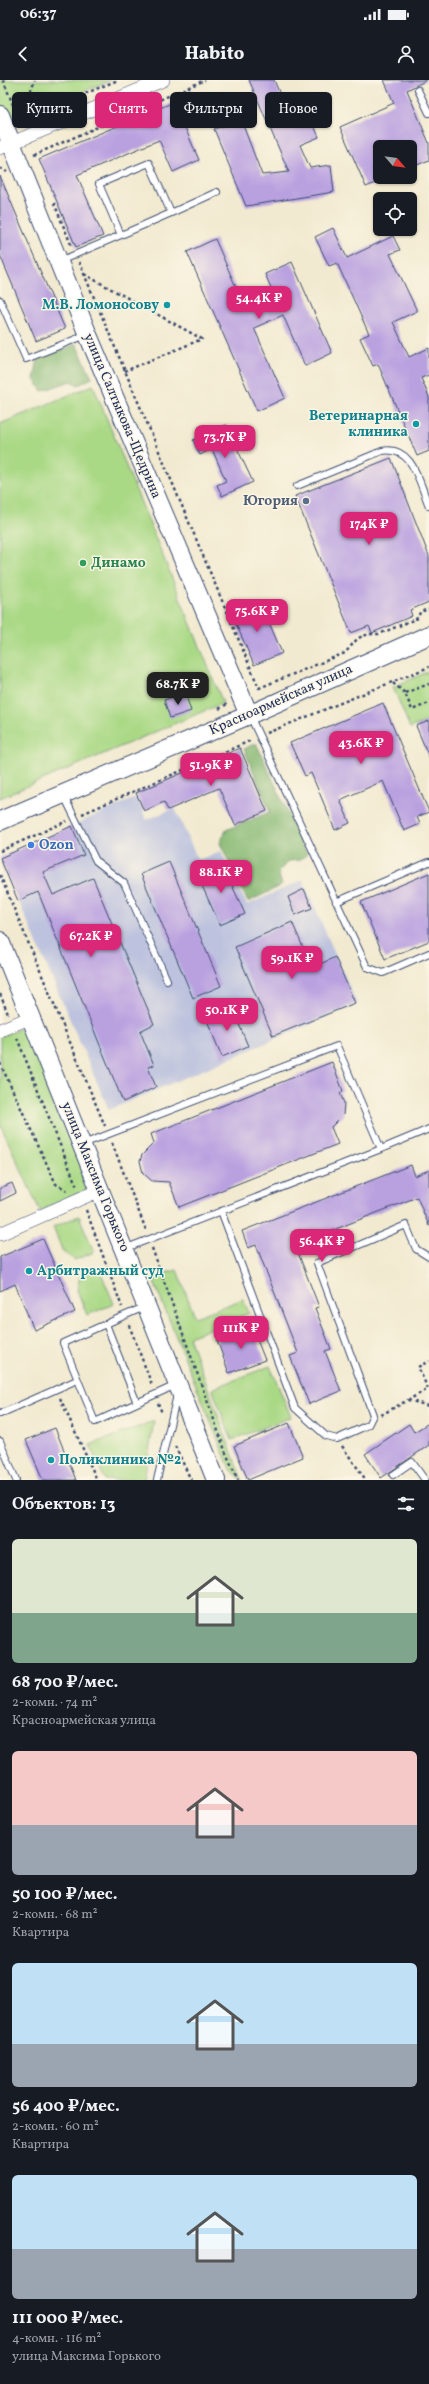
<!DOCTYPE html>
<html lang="ru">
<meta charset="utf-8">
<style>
:root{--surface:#171b24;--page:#20242c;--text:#f1f3f6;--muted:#9ea1a6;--accent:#db2777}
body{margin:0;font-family:Vollkorn,serif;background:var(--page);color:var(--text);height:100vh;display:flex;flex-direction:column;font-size:15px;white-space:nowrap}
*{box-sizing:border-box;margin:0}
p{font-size:13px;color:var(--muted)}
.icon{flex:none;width:22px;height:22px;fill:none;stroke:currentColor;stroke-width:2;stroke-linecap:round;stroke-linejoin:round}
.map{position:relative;height:1400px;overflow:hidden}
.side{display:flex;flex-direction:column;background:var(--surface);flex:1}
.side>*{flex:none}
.top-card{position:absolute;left:12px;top:12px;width:405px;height:36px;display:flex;gap:8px}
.needle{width:26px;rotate:118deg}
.buttons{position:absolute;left:373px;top:60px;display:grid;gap:8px}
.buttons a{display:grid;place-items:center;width:44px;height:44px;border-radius:6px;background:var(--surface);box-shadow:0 1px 3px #0004;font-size:20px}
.price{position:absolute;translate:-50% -34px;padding:0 9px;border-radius:8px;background:var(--accent);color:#fff;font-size:13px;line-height:26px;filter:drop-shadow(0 1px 2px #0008)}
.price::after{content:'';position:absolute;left:50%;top:24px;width:12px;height:9px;margin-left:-6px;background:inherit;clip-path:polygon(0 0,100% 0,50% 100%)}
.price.on{background:#222;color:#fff}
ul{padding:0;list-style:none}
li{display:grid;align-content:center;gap:8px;height:212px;padding:0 12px}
li span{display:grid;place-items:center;height:124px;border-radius:6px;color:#555}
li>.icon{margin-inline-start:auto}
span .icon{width:72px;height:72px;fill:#fffc;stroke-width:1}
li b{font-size:17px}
h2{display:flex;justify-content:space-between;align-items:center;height:48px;padding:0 12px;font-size:17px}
.tag{padding:0 14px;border-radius:6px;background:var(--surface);box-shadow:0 1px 3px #0004;font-size:14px;line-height:36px}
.tag.on{background:var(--accent);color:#fff}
.status{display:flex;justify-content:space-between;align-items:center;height:28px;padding:0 20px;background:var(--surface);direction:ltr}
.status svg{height:11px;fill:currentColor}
header{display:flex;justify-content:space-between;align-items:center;height:52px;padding:0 12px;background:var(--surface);font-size:18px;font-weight:800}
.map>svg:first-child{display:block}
.industrial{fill:#bdc3de}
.green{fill:#aad986;stroke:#628472}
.forest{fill:#87b973;stroke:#517468}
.building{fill:#b9a1e0}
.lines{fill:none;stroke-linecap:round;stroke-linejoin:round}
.lane-casing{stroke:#3b4b6f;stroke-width:8}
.street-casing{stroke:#3b4b6f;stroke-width:14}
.secondary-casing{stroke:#3b4b6f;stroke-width:20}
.path{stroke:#3b4b6f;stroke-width:2.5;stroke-dasharray:3 3;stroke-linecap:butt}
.lane{stroke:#fff;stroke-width:6}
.street{stroke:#fff;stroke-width:13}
.secondary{stroke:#fff;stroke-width:18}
.culture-dot{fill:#0f9aa8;stroke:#fcf5e5;stroke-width:1.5}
.service-dot{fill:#5c6f8a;stroke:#fcf5e5;stroke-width:1.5}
.leisure-dot{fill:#2e9e5b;stroke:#fcf5e5;stroke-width:1.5}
.shop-dot{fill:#3f7fe0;stroke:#fcf5e5;stroke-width:1.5}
.labels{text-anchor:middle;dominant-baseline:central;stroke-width:3;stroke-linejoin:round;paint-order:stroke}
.culture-label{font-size:14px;font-weight:bold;fill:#0d838f;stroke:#fcf5e5;text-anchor:end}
.street-label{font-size:14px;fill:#1b2f5e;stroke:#fcf5e5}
.service-label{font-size:14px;font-weight:bold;fill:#4e5e75;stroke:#fcf5e5;text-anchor:end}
.leisure-label{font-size:14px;font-weight:bold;fill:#27864d;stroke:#fcf5e5;text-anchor:start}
.shop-label{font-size:14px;font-weight:bold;fill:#366cbe;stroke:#fcf5e5;text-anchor:start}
</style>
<div class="status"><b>06:37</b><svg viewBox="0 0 49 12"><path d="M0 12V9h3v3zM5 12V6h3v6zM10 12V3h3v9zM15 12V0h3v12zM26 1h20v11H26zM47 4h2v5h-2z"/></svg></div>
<header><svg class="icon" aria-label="back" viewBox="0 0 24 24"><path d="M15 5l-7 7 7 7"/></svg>Habito<svg class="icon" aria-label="person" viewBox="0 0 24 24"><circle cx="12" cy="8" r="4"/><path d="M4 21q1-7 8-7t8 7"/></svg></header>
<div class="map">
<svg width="429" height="1400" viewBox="0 0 429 1400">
<rect width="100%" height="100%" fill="#fcf5e5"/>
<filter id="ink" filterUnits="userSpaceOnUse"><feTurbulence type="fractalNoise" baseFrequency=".025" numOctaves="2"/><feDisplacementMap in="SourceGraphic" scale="8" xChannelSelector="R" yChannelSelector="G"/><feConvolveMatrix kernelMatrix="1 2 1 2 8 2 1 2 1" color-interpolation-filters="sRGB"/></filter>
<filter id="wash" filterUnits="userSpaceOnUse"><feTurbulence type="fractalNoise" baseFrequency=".012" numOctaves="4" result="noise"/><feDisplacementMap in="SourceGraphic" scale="16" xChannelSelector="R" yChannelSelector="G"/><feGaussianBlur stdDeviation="0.9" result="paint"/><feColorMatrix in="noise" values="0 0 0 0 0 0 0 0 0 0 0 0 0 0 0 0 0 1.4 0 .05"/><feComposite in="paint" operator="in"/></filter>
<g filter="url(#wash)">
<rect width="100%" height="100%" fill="#f2ead0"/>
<path class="industrial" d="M 137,717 L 146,740 L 175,728 L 198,780 L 221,771 L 247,825 L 303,800 L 357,924 L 109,1030 L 0,778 Z"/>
<path class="green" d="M 0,0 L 111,0 L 0,47 Z
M 93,305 L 223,623 L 0,718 L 0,344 Z
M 429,591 L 429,640 L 410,648 L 393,607 Z
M 25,947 L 92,1107 L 40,1131 L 0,1044 L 0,957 Z
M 79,1136 L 94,1172 L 75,1180 L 63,1172 L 53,1147 Z
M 99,1188 L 114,1224 L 87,1235 L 77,1210 L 80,1196 Z
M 177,1190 L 195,1237 L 243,1219 L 249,1233 L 189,1257 L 242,1400 L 230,1389 L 153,1200 L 165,1193 Z
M 270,1286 L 291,1337 L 232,1360 L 212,1309 Z
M 154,1341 L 144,1400 L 105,1400 L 90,1365 Z"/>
<path class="forest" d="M 76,264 L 92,298 L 78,305 L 71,301 L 42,311 L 34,299 L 38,279 Z
M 256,663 L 307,774 L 300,780 L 289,781 L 278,792 L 282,805 L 248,822 L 220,763 L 226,750 L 270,732 L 244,669 Z"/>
<g id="blocks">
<path class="building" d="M 249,0 L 274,0 L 292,43 L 309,35 L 319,57 L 300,65 L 310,88 L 331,85 L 334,112 L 246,126 L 214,49 L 241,40 L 262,95 L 289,92 Z
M 384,0 L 427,0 L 407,10 L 429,63 L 429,80 L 410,88 L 410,67 L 380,67 L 380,101 L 366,107 L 340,47 L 394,23 Z
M 174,22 L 199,80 L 173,92 L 159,60 L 77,95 L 103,156 L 76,167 L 39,79 Z
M 0,96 L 65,249 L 36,261 L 0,175 Z
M 333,148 L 347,178 L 393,156 L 400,170 L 390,174 L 417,231 L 393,242 L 409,277 L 429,268 L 429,295 L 421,298 L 429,317 L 429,371 L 417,376 L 378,284 L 373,286 L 360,258 L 369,254 L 337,183 L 329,186 L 315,157 Z
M 215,159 L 246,230 L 275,217 L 265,194 L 292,182 L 332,273 L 305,286 L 283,235 L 254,248 L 285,318 L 257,331 L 187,172 Z
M 226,345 L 253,402 L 222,416 L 217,405 L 226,401 L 212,369 L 200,375 L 193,360 Z
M 391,378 L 429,476 L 429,522 L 410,530 L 412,536 L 372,553 L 369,546 L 351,553 L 295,416 Z
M 245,523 L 249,533 L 268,525 L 273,537 L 268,540 L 282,573 L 254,585 L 230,530 Z
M 185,613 L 191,631 L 170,638 L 164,620 Z
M 383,623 L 429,732 L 417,737 L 420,744 L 404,751 L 383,701 L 340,720 L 350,743 L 335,750 L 311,693 L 305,696 L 290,663 Z
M 429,641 L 429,677 L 416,646 Z
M 240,668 L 267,731 L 235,745 L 219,708 L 168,730 L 164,722 L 144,731 L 136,713 Z
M 72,746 L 84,775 L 43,792 L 53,815 L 93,798 L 154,944 L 140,951 L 154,985 L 148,987 L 156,1007 L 123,1022 L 38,812 L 18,821 L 0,778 Z
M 169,782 L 221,906 L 193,918 L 141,794 Z
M 222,783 L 245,834 L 220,845 L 197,795 Z
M 429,793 L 429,861 L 385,879 L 361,822 Z
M 304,809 L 312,828 L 295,835 L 288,817 Z
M 292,842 L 312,888 L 335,877 L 355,923 L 273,956 L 235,867 Z
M 232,927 L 248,966 L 222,977 L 206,938 Z
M 332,982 L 343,1011 L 340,1013 L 344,1023 L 343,1035 L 331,1047 L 338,1064 L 179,1127 L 169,1102 L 152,1101 L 143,1093 L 140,1081 L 142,1075 L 154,1063 L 151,1054 Z
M 411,1085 L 415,1096 L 429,1090 L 429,1146 L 417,1117 L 295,1165 L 319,1227 L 315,1228 L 331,1269 L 325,1271 L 341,1311 L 309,1324 L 290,1276 L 298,1273 L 256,1165 L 248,1168 L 242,1151 Z
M 12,1103 L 16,1113 L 0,1121 L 0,1108 Z
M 43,1159 L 75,1232 L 34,1250 L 15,1204 L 0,1211 L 0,1177 Z
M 252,1247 L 265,1280 L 229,1293 L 217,1260 Z
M 289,1343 L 303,1377 L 248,1400 L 234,1366 Z
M 429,1343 L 429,1365 L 381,1398 L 365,1374 L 409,1344 L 414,1352 Z
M 55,1348 L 76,1400 L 43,1400 L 26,1360 Z"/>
</g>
</g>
<g filter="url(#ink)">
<use href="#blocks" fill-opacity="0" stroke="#3b4b6f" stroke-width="1"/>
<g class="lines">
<g class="lane-casing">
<path id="lane" d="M 418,10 L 429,33
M 171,133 L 217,112
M 60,181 L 121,155 L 99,104 L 149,83 L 171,133 L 121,155
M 0,220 L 26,279 L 86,255
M 297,406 L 382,371 C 413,365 419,402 429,426
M 250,636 L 367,887 L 383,893 L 429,873
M 64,716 L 96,781 L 124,803 L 167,900
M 336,822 L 429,782
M 83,1064 L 337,966 L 381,1069 L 124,1169
M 381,1069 L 429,1049
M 221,1131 L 295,1328 L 326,1356 L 337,1359 L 368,1345 L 373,1335 L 317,1183 L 406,1145 L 416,1169 L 429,1177
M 144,1227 L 63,1263 L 95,1342 L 176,1305
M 106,1244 L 137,1323
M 0,1334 L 77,1300
M 0,1361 L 16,1400
M 393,1395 L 412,1382 L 425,1400
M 157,1400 L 177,1315"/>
</g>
<g class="street-casing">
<path id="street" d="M 0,68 L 163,0
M 0,950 L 32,937
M 0,1154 L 100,1110"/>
</g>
<g class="secondary-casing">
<path id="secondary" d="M 0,35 L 88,255 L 249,635
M 0,741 L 249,635 L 429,555
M 0,861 L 216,1400"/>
</g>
<path class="path" d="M 3,0 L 14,27
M 20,40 L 35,0
M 19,41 L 118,0
M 34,75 L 205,0
M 0,88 L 7,92
M 54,123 L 72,167
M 79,182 L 259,608 L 345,573 L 358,558 L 369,554 L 379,554 L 418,538 L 420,532 L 429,529
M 84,194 L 202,259 L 125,291
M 393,603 L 405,613 L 412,630 L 429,623
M 405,613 L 429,604
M 219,629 L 227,624
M 267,653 L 429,587
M 82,734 L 252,660
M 0,771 L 67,741
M 0,795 L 105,1046
M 0,914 L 8,934
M 17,958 L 77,1107
M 0,983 L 56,1104 L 67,1110
M 112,1063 L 146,1150
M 86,1130 L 122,1227
M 152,1168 L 226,1373 L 238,1400
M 129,1245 L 152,1305
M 60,1318 L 97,1400
M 408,1320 L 429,1326
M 158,1323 L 162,1333
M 381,1335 L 428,1309 L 418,1287 L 429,1281
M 175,1366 L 191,1400
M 342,1366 L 366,1400"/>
<use href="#lane" class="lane"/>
<use href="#street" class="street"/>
<use href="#secondary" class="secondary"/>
</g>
</g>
<g class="culture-dot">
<circle cx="167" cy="225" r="4"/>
<circle cx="416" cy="344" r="4"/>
<circle cx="29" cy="1191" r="4"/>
<circle cx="51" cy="1380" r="4"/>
</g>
<circle class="service-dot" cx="306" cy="421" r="4"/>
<circle class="leisure-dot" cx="83" cy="483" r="4"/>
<circle class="shop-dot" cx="31" cy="765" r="4"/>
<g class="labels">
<g class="culture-label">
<text x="159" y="225">М.В. Ломоносову</text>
<text x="408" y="336">Ветеринарная<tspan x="408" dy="16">клиника</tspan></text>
<text x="37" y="1191" text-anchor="start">Арбитражный суд</text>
<text x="59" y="1380" text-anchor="start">Поликлиника №2</text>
</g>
<g class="street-label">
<text transform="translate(122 336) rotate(67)">улица Салтыкова-Щедрина</text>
<text transform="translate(281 620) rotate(-24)">Красноармейская улица</text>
<text transform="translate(95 1097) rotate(68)">улица Максима Горького</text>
</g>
<g class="service-label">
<text x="298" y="421">Югория</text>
</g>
<g class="leisure-label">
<text x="91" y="483">Динамо</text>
</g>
<g class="shop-label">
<text x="39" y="765">Ozon</text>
</g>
</g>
</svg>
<div class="buttons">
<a><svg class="needle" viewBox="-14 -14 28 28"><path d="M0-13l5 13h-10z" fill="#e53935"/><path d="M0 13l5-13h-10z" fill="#9ea1a6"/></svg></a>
<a><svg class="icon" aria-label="locate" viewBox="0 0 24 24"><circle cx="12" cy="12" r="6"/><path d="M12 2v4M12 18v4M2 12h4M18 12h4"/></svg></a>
</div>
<b class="price" style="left:259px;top:240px">54.4K ₽</b>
<b class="price" style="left:225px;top:379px">73.7K ₽</b>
<b class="price" style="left:369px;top:466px">174K ₽</b>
<b class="price" style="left:257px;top:553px">75.6K ₽</b>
<b class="price on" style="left:178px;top:626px">68.7K ₽</b>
<b class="price" style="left:361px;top:685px">43.6K ₽</b>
<b class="price" style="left:211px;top:707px">51.9K ₽</b>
<b class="price" style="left:221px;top:814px">88.1K ₽</b>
<b class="price" style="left:91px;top:878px">67.2K ₽</b>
<b class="price" style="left:292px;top:900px">59.1K ₽</b>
<b class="price" style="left:227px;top:952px">50.1K ₽</b>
<b class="price" style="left:322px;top:1183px">56.4K ₽</b>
<b class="price" style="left:241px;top:1270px">111K ₽</b>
<div class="top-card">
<a class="tag">Купить</a>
<a class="tag on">Снять</a>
<a class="tag">Фильтры</a>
<a class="tag">Новое</a>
</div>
</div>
<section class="side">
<h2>Объектов: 13<svg class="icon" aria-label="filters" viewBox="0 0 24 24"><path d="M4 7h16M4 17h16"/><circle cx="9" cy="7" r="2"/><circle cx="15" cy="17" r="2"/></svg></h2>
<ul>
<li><span style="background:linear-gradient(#dfe7d0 60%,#7fa58c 0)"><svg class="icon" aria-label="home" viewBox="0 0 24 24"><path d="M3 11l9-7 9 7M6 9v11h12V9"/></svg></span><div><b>68 700 ₽/мес.</b><p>2-комн. · 74 m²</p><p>Красноармейская улица</p></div></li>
<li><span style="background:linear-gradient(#f6c9c9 60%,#9aa5b1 0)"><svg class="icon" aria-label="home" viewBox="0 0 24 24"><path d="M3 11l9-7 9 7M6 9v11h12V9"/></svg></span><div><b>50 100 ₽/мес.</b><p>2-комн. · 68 m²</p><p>Квартира</p></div></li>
<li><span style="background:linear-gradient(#bfe0f5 65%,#9aa5b1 0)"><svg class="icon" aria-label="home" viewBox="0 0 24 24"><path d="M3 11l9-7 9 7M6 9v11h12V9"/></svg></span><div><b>56 400 ₽/мес.</b><p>2-комн. · 60 m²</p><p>Квартира</p></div></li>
<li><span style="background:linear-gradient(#bfe0f5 60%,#9aa5b1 0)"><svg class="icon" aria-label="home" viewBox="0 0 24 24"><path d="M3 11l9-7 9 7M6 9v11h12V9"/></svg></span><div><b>111 000 ₽/мес.</b><p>4-комн. · 116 m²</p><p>улица Максима Горького</p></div></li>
</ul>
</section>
